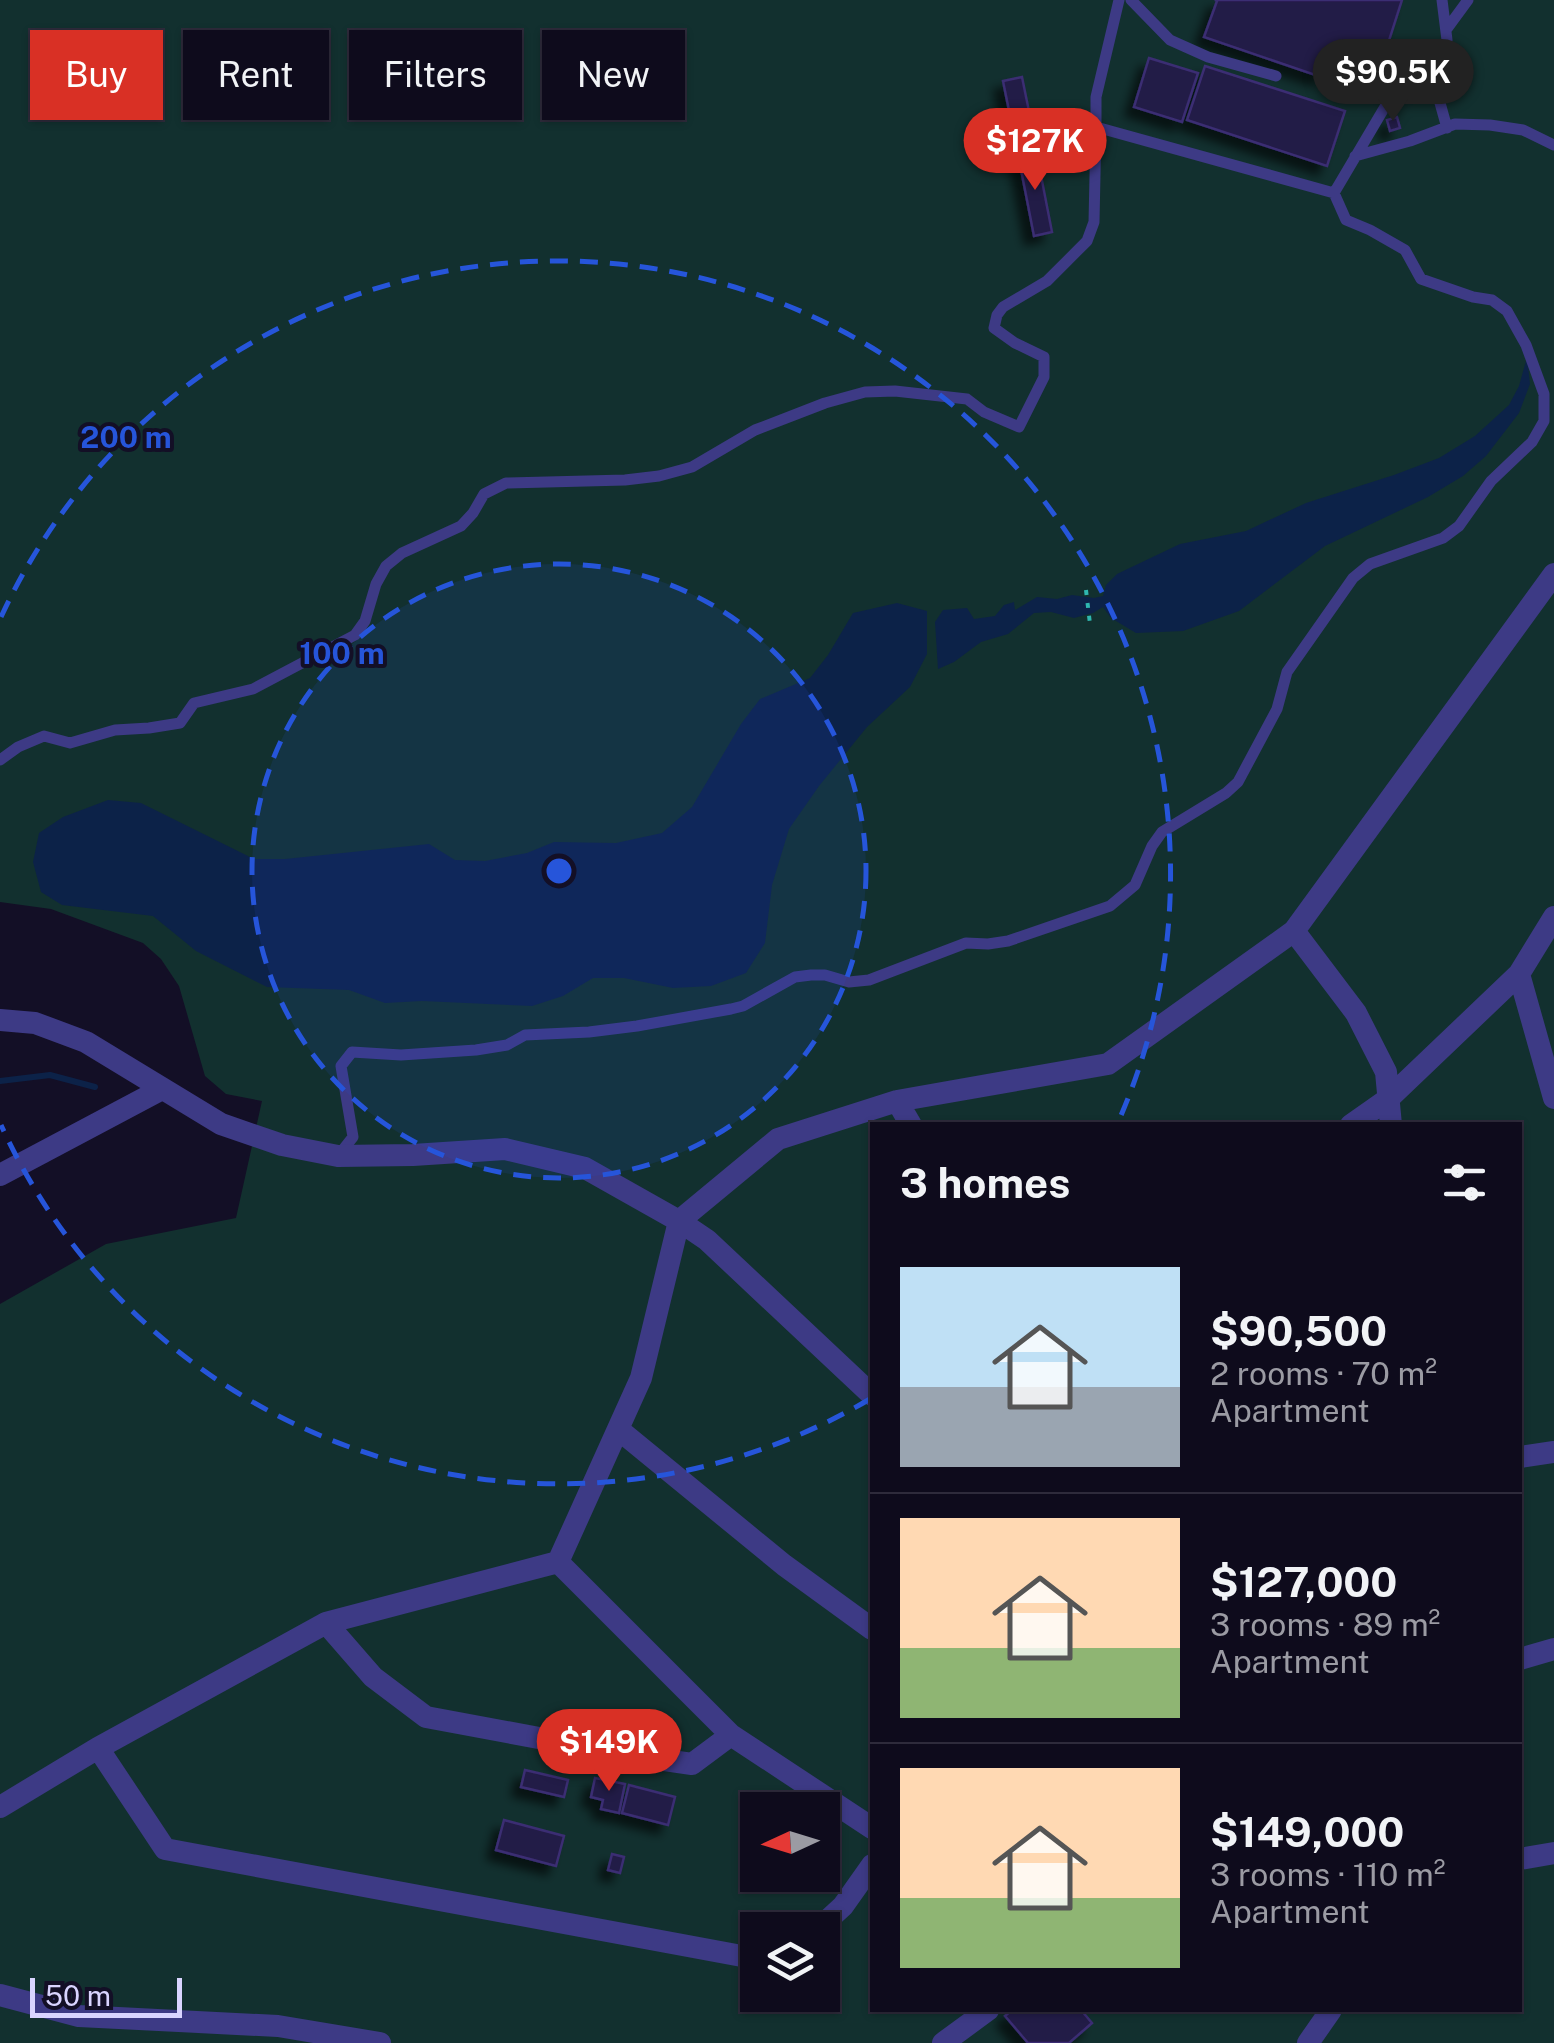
<!DOCTYPE html>
<meta charset="utf-8">
<style>
:root{--surface:#0e0b1c;--page:#171425;--text:#f1f3f6;--muted:#9b9ba3;--line:#2e2b3b;--accent:#d93025}
body{margin:0;font-family:"Public Sans",sans-serif;background:var(--page);color:var(--text);height:100vh;display:flex;flex-direction:column;font-size:38px;white-space:nowrap}
*{box-sizing:border-box;margin:0}
p{font-size:32px;color:var(--muted)}
.icon{flex:none;width:55px;height:55px;fill:none;stroke:currentColor;stroke-width:2;stroke-linecap:round;stroke-linejoin:round}
.map{position:relative;flex:1;overflow:hidden}
.sheet{position:absolute;left:870px;top:1122px;width:652px;height:890px;display:flex;flex-direction:column;background:var(--surface);border-radius:0px;box-shadow:0 2px 8px #0004,0 0 0 2px var(--line)}
.sheet>*{flex:none}
.top-card{position:absolute;left:30px;top:30px;width:690px;height:90px;display:flex;gap:20px}
.needle{width:65px;rotate:266deg}
.fabs{position:absolute;left:740px;top:1792px;display:grid;gap:20px}
.fabs a{display:grid;place-items:center;width:100px;height:100px;border-radius:0px;background:var(--surface);box-shadow:0 2px 8px #0004,0 0 0 2px var(--line);font-size:50px}
.scale{position:absolute;left:30px;bottom:25px;width:152px;box-sizing:border-box;padding-left:10px;border:5px solid #d9d4ff;border-top:0;font-size:28px;line-height:35px;white-space:nowrap;color:#d9d4ff;-webkit-text-stroke:8px #130f26;paint-order:stroke}
.price{position:absolute;translate:-50% -85px;padding:0 22px;border-radius:35px;background:var(--accent);color:#fff;font-size:32px;line-height:65px;filter:drop-shadow(0 2px 5px #0008)}
.price::after{content:'';position:absolute;left:50%;top:60px;width:30px;height:22px;margin-left:-15px;background:inherit;clip-path:polygon(0 0,100% 0,50% 100%)}
.price.selected{background:#222;color:#fff}
ul{padding:0;list-style:none}
li{display:flex;align-items:center;gap:30px;height:250px;padding:0 30px}
li+li{border-top:2px solid var(--line)}
li span{display:grid;place-items:center;flex:none;width:280px;height:200px;border-radius:0px;color:#555}
li>.icon{margin-inline-start:auto}
span .icon{width:120px;height:120px;fill:#fffc;stroke-width:1}
li b{font-size:42px}
h2{display:flex;justify-content:space-between;align-items:center;height:120px;padding:0 30px;font-size:42px}
.pill{padding:0 35px;border-radius:0px;background:var(--surface);box-shadow:0 2px 8px #0004,0 0 0 2px var(--line);font-size:35px;line-height:90px}
.pill.selected{background:var(--accent);color:#fff}
.map>svg:first-child{display:block}
.green{fill:#12302f;fill-rule:evenodd}
.water{fill:#0c2248}
.lines{fill:none;stroke-linecap:round;stroke-linejoin:round}
.stream{stroke:#0c2248;stroke-width:6}
.building{fill:#241b47;stroke:#3b2d73;stroke-width:2.5;filter:url(#shadow)}
.path{stroke:#2fb8b0;stroke-width:4;stroke-dasharray:5 8;stroke-linecap:butt}
.service{stroke:#3d3a85;stroke-width:11}
.minor{stroke:#3d3a85;stroke-width:22}
.ring{fill:none;stroke:#2655da;stroke-width:5;stroke-dasharray:18 12}
.centre{fill:#2655da;stroke:#130f26;stroke-width:5}
.ring-label{font-size:30px;text-anchor:middle;font-weight:bold;fill:#2655da;stroke:#130f26;stroke-width:8;stroke-linejoin:round;paint-order:stroke}
</style>
<div class="map">
<svg width="1554" height="2043" viewBox="0 0 1554 2043">
<defs>
<filter id="shadow"><feDropShadow dx="-9" dy="9" stdDeviation="5" flood-color="#0009"/></filter>
</defs>
<rect width="100%" height="100%" fill="#130f26"/>
<path class="green" d="M 0,0 L 1554,0 L 1554,2043 L 0,2043 L 0,1304 L 106,1244 L 236,1218 L 262,1101 L 226,1094 L 205,1076 L 179,986 L 161,959 L 143,943 L 51,909 L 0,902 ZM 872,1125 L 1520,1125 L 1520,2010 L 872,2010 ZM 758,1810 L 822,1810 L 822,1875 L 758,1875 ZM 758,1930 L 822,1930 L 822,1995 L 758,1995 Z"/>
<path class="water" d="M 1527,357 L 1530,384 L 1519,413 L 1486,456 L 1463,476 L 1428,497 L 1325,546 L 1239,611 L 1183,631 L 1136,633 L 1111,618 L 1103,607 L 1093,613 L 1074,618 L 1051,612 L 1034,613 L 1008,634 L 981,642 L 954,662 L 938,669 L 935,622 L 943,610 L 967,608 L 974,619 L 995,616 L 1004,605 L 1014,602 L 1015,610 L 1037,597 L 1057,599 L 1072,595 L 1094,598 L 1103,596 L 1106,585 L 1117,574 L 1180,544 L 1246,531 L 1306,503 L 1394,475 L 1439,458 L 1475,436 L 1509,405 L 1519,386 Z
M 897,603 L 927,611 L 927,654 L 910,687 L 867,727 L 819,786 L 789,829 L 772,885 L 765,943 L 746,973 L 711,986 L 673,988 L 624,978 L 593,978 L 563,996 L 532,1006 L 422,1001 L 385,1003 L 349,990 L 267,987 L 196,951 L 153,916 L 62,905 L 41,892 L 33,862 L 39,833 L 63,817 L 108,800 L 141,803 L 254,859 L 285,859 L 429,844 L 455,860 L 485,861 L 527,853 L 554,842 L 616,843 L 662,833 L 692,807 L 741,724 L 760,699 L 810,678 L 828,655 L 853,613 Z"/>
<g class="lines">
<path class="stream" d="M 0,1081 L 50,1075 L 95,1087"/>
</g>
<path class="building" d="M 1215,0 L 1402,0 L 1386,50 L 1364,42 L 1359,59 L 1330,49 L 1321,77 L 1204,37 L 1217,1 Z
M 1149,58 L 1198,73 L 1182,122 L 1134,107 Z
M 1205,66 L 1345,111 L 1327,166 L 1187,120 Z
M 1022,77 L 1035,141 L 1016,145 L 1003,81 Z
M 1397,117 L 1400,128 L 1390,131 L 1387,120 Z
M 1036,150 L 1052,232 L 1034,236 L 1018,154 Z
M 525,1770 L 568,1780 L 564,1797 L 521,1787 Z
M 595,1778 L 625,1784 L 619,1813 L 601,1809 L 603,1800 L 591,1797 Z
M 629,1785 L 675,1797 L 668,1825 L 622,1813 Z
M 504,1820 L 564,1836 L 556,1866 L 496,1850 Z
M 612,1854 L 624,1857 L 620,1873 L 608,1870 Z
M 1012,2010 L 1081,2010 L 1092,2023 L 1069,2043 L 1028,2043 L 1005,2016 Z"/>
<g class="lines">
<path class="path" d="M 1086,590 L 1090,624"/>
<path class="service" d="M 1119,0 L 1096,97 L 1096,127 L 1334,193 L 1386,105 L 1435,85 L 1447,40 L 1442,0
M 1131,0 L 1170,40 L 1208,57 L 1276,76
M 1446,30 L 1468,0
M 1435,85 L 1447,128
M 1355,156 L 1410,141 L 1455,124 L 1490,125 L 1523,130 L 1554,145
M 0,760 L 18,747 L 44,736 L 70,743 L 115,730 L 149,728 L 180,723 L 194,703 L 253,689 L 355,635 L 365,621 L 376,584 L 386,566 L 402,553 L 461,526 L 473,513 L 484,494 L 506,483 L 625,480 L 659,476 L 692,467 L 755,430 L 825,403 L 865,392 L 895,391 L 967,399 L 984,412 L 1019,427 L 1044,377 L 1044,357 L 1015,343 L 994,328 L 997,315 L 1003,307 L 1047,281 L 1087,241 L 1094,222 L 1096,127
M 338,1156 L 353,1137 L 341,1066 L 352,1052 L 401,1055 L 476,1050 L 507,1045 L 525,1035 L 589,1032 L 637,1026 L 731,1009 L 743,1006 L 795,977 L 811,975 L 825,975 L 849,982 L 869,980 L 966,943 L 988,944 L 1008,941 L 1110,906 L 1135,885 L 1152,846 L 1162,832 L 1226,793 L 1238,782 L 1277,709 L 1287,672 L 1353,578 L 1370,564 L 1443,538 L 1459,526 L 1491,481 L 1532,442 L 1544,421 L 1544,394 L 1526,345 L 1507,311 L 1492,300 L 1473,297 L 1421,279 L 1405,250 L 1370,230 L 1346,220 L 1334,193"/>
<path class="minor" d="M 1294,931 L 1356,1013 L 1386,1072 L 1391,1125
M 1519,974 L 1554,1098
M 0,1020 L 35,1023 L 86,1042 L 221,1124 L 282,1145 L 338,1156 L 413,1155 L 505,1149 L 585,1168 L 679,1221 L 707,1240 L 872,1395
M 897,1101 L 911,1125
M 1351,1125 L 1388,1099 L 1519,974 L 1554,917
M 0,1175 L 162,1089
M 618,1429 L 784,1565 L 872,1629
M 1520,1457 L 1554,1452
M 558,1562 L 731,1735 L 872,1828
M 326,1623 L 373,1677 L 426,1717 L 630,1755 L 692,1764 L 731,1735
M 1520,1659 L 1554,1649
M 98,1748 L 165,1849 L 758,1959
M 0,1807 L 98,1748 L 326,1623 L 558,1562 L 641,1378 L 679,1221 L 778,1139 L 897,1101 L 1108,1064 L 1294,931 L 1554,574
M 1520,1859 L 1554,1853
M 817,1930 L 843,1906 L 872,1865
M 0,1995 L 79,2016 L 278,2026 L 380,2043
M 943,2043 L 988,2010
M 1308,2043 L 1331,2010"/>
</g>
<circle cx="559" cy="871" r="307" fill="#2655da" fill-opacity=".12"/>
<g class="ring">
<circle cx="559" cy="871" r="307"/>
<path d="M870 1399A613 613 0 0 1 1 1125M1 617A613 613 0 0 1 1119 1120"/>
</g>
<circle cx="559" cy="871" r="15" class="centre"/>
<g class="ring-label">
<text x="126" y="448">200 m</text>
<text x="342" y="664">100 m</text>
</g>
</svg>
<div class="fabs">
<a><svg class="needle" viewBox="-14 -14 28 28"><path d="M0-13l5 13h-10z" fill="#e53935"/><path d="M0 13l5-13h-10z" fill="#9b9ba3"/></svg></a>
<a><svg class="icon" aria-label="layers" viewBox="0 0 24 24"><path d="M12 4l9 5-9 5-9-5zM3 14l9 5 9-5"/></svg></a>
</div>
<div class="scale">50 m</div>
<b class="price selected" style="left:1393px;top:124px">$90.5K</b>
<b class="price" style="left:1035px;top:193px">$127K</b>
<b class="price" style="left:609px;top:1794px">$149K</b>
<div class="top-card">
<a class="pill selected">Buy</a>
<a class="pill">Rent</a>
<a class="pill">Filters</a>
<a class="pill">New</a>
</div>
<section class="sheet">
<h2>3 homes<svg class="icon" aria-label="filters" viewBox="0 0 24 24"><path d="M4 7h16M4 17h16"/><circle cx="9" cy="7" r="2"/><circle cx="15" cy="17" r="2"/></svg></h2>
<ul>
<li><span style="background:linear-gradient(#bfe0f5 60%,#9aa5b1 0)"><svg class="icon" aria-label="home" viewBox="0 0 24 24"><path d="M3 11l9-7 9 7M6 9v11h12V9"/></svg></span><div><b>$90,500</b><p>2 rooms · 70 m²</p><p>Apartment</p></div></li>
<li><span style="background:linear-gradient(#ffd9b3 65%,#8fb573 0)"><svg class="icon" aria-label="home" viewBox="0 0 24 24"><path d="M3 11l9-7 9 7M6 9v11h12V9"/></svg></span><div><b>$127,000</b><p>3 rooms · 89 m²</p><p>Apartment</p></div></li>
<li><span style="background:linear-gradient(#ffd9b3 65%,#8fb573 0)"><svg class="icon" aria-label="home" viewBox="0 0 24 24"><path d="M3 11l9-7 9 7M6 9v11h12V9"/></svg></span><div><b>$149,000</b><p>3 rooms · 110 m²</p><p>Apartment</p></div></li>
</ul>
</section>
</div>
